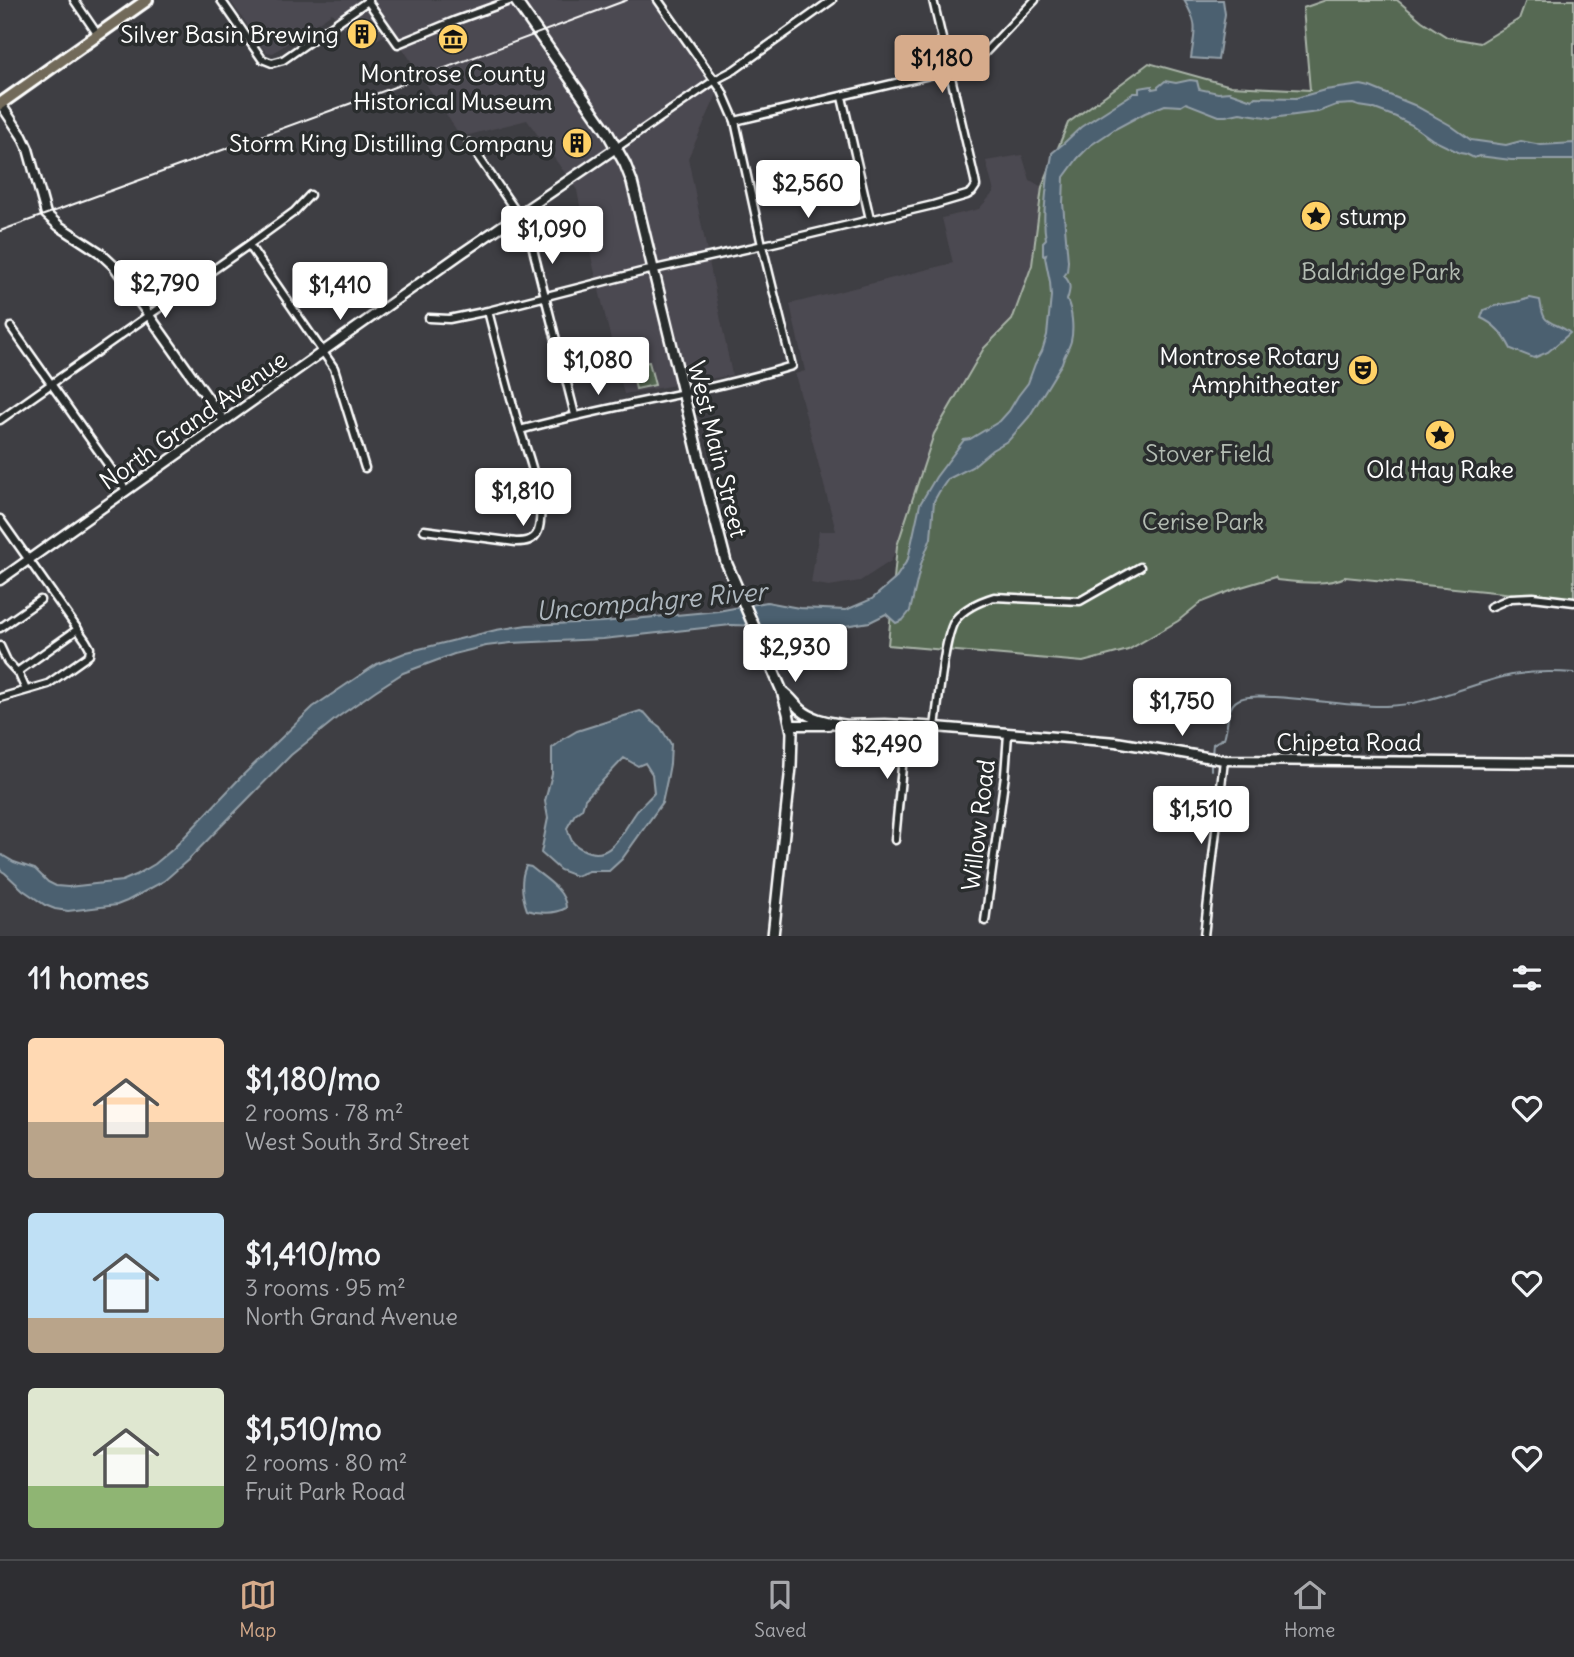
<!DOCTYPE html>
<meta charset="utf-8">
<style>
:root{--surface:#2e2e32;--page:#3a3a3e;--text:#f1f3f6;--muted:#a7a8ac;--line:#494a4d;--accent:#d6ab8b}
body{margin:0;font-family:Delius,sans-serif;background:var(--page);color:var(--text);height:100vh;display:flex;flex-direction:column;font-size:26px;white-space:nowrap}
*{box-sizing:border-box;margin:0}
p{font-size:23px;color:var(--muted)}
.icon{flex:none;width:38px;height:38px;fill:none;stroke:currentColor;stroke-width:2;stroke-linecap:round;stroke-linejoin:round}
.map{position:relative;height:936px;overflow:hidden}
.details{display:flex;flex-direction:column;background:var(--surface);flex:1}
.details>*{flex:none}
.price{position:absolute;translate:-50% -60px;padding:0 16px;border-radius:7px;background:#fff;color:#222;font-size:23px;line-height:46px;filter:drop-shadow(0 2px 4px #0008)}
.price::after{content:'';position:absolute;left:50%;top:42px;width:21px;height:16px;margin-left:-10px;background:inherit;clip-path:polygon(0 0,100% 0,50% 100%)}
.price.on{background:var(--accent);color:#111}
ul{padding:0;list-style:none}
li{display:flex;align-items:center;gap:21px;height:175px;padding:0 28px}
li span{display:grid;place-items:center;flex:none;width:196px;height:140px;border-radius:7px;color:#555}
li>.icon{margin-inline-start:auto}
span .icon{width:84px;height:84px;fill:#fffc;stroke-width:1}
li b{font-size:30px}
h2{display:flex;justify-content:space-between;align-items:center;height:84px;padding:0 28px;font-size:30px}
.dock{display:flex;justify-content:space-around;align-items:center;height:98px;border-top:2px solid var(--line);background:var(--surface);font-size:19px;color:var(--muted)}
.dock a{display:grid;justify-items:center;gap:4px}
.dock .on{color:var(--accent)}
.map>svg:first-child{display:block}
.built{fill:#4c4951}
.green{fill:#566953;stroke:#aab4a9;stroke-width:2}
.water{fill:#4c606f;stroke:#94a0a9;stroke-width:2;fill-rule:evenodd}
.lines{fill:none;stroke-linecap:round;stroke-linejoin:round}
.stream{stroke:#94a0a9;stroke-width:2}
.minor-casing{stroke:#fff;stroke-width:11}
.tertiary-casing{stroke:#fff;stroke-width:13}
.secondary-casing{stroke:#fff;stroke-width:14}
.trunk-casing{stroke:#fff;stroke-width:16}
.minor{stroke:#2a2d2e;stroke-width:6}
.tertiary{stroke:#2a2d2e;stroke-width:8}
.secondary{stroke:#2a2d2e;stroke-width:9}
.trunk{stroke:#726b5a;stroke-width:10}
.rail{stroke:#fff;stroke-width:2}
.labels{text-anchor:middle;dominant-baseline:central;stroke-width:7;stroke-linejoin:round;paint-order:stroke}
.poi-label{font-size:24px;fill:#fff;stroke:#2a2d2e;text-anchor:end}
.park-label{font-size:24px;fill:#b3bcb2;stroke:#2a2d2e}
.street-label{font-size:24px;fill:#fff;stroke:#2a2d2e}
.water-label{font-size:26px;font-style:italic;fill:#aeb7be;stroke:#2a2d2e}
</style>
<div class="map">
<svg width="1574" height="936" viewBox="0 0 1574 936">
<rect width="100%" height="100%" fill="#3e3e43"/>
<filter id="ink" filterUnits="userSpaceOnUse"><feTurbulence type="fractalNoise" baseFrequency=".0143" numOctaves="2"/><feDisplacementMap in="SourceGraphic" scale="14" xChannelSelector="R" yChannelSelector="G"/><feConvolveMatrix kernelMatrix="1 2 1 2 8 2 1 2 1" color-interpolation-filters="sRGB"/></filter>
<g filter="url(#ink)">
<path class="built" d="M 230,0 L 659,0 L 718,92 L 688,158 L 732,375 L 624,394 L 584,227 L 577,190 L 527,120 L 461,137 L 392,32 L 359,48 L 332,13 L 273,53 L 266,52 Z
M 1022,155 L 1030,180 L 1042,187 L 1032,265 L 1012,320 L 984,348 L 891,561 L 860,581 L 829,586 L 811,583 L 819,531 L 836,531 L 795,374 L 805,371 L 790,304 L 953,263 L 942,218 L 979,209 L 994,192 L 986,161 Z"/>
<path class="green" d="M 1326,0 L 1397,0 L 1422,21 L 1447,37 L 1480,43 L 1519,19 L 1526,0 L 1574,0 L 1574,600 L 1345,577 C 1328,586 1297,582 1277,580 L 1275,577 L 1238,588 L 1200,603 L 1178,621 L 1128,650 L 1083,662 L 888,645 L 897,546 L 934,434 L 984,348 L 1012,320 L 1032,265 L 1042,187 L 1068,123 L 1149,63 L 1231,86 L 1310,90 L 1303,8 Z
M 649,362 L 655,385 L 636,389 L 633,377 L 626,378 L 624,367 Z"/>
<path class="water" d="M 1184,0 L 1223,0 L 1225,14 L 1218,60 L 1191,58 C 1195,29 1199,26 1184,0 Z
M 1190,80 L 1197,81 L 1199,89 L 1218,93 L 1229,92 L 1252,100 L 1255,97 L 1296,98 L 1325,90 L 1361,85 L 1370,87 L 1414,105 L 1450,125 L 1471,140 L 1506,145 L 1521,141 L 1541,145 L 1574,143 L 1574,160 L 1511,160 L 1479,156 L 1474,158 L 1466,154 L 1460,153 L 1433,140 L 1412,125 L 1396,117 L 1372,108 L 1359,106 L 1353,104 L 1336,105 L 1318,112 L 1272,118 L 1240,113 L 1226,116 L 1219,116 L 1186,103 L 1181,106 L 1165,105 L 1145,113 L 1115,129 L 1091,145 L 1078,158 L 1064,177 L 1063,203 L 1068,261 L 1067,272 L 1064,276 C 1072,283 1070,291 1067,300 C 1072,310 1074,329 1071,341 C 1069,349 1064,355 1062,363 L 1029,417 L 1009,440 L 992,450 L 972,467 L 948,479 L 939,492 L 934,501 L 931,538 L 921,564 L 910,611 L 903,620 L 896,623 L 886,614 L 870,622 L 832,628 L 731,625 L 603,639 L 511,643 L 486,646 L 454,654 L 403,673 L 375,691 L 338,717 L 291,755 L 188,860 L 164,881 L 127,901 L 117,905 L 68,911 L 55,909 L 45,905 L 23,890 L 5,873 L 0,870 L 0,854 L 14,862 L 35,869 L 48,882 L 56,886 L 68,887 L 122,881 L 136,875 L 155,864 L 173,849 L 240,778 L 313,707 L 377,664 L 407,652 L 496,630 L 527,625 L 602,622 L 718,611 L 767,602 L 799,608 L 846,610 L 872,599 L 895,579 L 908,559 L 920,504 L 936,477 L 964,440 L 970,439 L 1000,421 L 1009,411 L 1018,396 L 1028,383 L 1035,364 L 1042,351 L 1047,335 L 1051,296 L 1050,282 L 1045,257 L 1046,254 L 1043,255 L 1043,242 L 1046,239 C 1042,219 1046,195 1048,175 C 1049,167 1052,160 1052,153 L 1064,143 L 1081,127 L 1134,93 L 1139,93 L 1139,88 L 1152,86 L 1152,89 L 1158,88 L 1158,87 L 1165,81 L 1176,83 Z
M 1530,298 L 1540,300 C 1541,305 1542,314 1545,318 C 1549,324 1563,326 1570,333 L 1548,352 L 1534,358 L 1511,349 C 1504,335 1495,324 1481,318 L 1484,310 C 1499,303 1515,304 1530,298 Z
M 640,711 L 645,713 L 652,721 L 660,727 L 671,744 L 670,764 L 667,780 L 662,803 L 622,859 L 609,871 L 589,871 L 576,876 L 560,870 L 541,853 L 548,818 L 545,801 L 552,774 L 552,748 L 565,738 L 577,731 ZM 624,758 L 638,766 L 645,763 L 652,774 L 654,793 C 648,800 640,806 635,814 C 621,834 610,864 582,849 C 571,843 571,840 567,828 L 575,814 L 582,809 L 585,799 Z
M 526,866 L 531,867 C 544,878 566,890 566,908 C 555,914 539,914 527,910 C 522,896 520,879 526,866 Z"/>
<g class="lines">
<path class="stream" d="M 1212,755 L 1213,744 L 1224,738 C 1229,725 1225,702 1243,698 C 1253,695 1265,697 1275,697 C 1312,699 1349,707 1386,706 C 1424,705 1459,689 1495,679 C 1521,671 1547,671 1574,673
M 1211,770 L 1211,760"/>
<g class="minor-casing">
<path id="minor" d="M 74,0 L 98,35
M 221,0 L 262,59 L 272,63 L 283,60 L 369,0
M 367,0 L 398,44 L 454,21 L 512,0
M 842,97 L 870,219
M 735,121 L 968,66 L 976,62 L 1035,0
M 469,143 L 528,229 L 575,415
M 616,148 L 715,80 L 734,70 L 832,0
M 249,245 L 334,368 L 365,468
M 429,318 L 449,319 L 488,311 L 641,272 L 777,242 L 933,205 L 967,195 L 972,192 L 976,186 L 975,180 L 933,0
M 11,327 L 126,490
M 0,420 L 257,239 L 294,212 L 310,195
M 520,430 C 610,405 703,393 792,366 L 762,245 L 735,121 L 722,91 L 658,0
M 0,519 L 86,641 L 90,648 L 89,655 L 48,684 L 0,698
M 424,530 L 516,542 C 525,542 534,541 538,531 C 548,502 524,445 516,416 C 506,381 497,346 488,311
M 1490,607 L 1511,598 L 1533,597 L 1574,602
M 0,628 L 40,600
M 0,646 L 7,661 L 19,674 L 26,690
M 17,672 L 78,629
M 935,727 C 938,706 944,633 956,619 C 965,608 981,601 994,597 L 1080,601 L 1140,567
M 895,840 L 906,725
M 985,921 L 1005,775 L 1008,734
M 1204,936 L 1224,760"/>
</g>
<g class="tertiary-casing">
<path id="tertiary" d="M 0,103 L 22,136 L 28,149 L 46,214 L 59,226 L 99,252 L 114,266 L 224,421
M 0,580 L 462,253 L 616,148
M 791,725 L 828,725
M 841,725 L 885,724 L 924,726 L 1116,742 L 1224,760 L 1574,763"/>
</g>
<g class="secondary-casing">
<path id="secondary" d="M 515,0 L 606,130 L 625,164 L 632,182 L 701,466 L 726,562 L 782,691 L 788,713 L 792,732 L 791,767 L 773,936
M 783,692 C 790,697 794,703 800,709 C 812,720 828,722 844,725"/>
</g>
<g class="trunk-casing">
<path id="trunk" d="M 0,104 L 147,0"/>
</g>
<use href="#minor" class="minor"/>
<use href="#tertiary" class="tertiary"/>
<use href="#secondary" class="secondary"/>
<use href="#trunk" class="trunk"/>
<path class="rail" d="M 0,231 L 349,104 L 627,0"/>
</g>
</g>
<defs>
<g id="building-disc" transform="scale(1.575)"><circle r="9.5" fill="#ffd166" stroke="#2a2d2e"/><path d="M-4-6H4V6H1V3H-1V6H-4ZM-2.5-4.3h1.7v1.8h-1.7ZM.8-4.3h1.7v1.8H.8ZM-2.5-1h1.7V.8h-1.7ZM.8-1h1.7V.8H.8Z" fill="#111"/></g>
<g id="museum-disc" transform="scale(1.575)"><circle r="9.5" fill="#ffd166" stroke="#2a2d2e"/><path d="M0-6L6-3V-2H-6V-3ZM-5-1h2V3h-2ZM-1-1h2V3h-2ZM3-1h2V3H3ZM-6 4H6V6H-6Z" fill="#111"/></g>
<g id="sight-disc" transform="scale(1.575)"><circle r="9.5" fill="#ffd166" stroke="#2a2d2e"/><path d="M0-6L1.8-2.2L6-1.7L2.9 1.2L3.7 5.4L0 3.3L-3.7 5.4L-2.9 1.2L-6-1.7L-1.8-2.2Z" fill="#111"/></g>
<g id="theatre-disc" transform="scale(1.575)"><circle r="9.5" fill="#ffd166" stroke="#2a2d2e"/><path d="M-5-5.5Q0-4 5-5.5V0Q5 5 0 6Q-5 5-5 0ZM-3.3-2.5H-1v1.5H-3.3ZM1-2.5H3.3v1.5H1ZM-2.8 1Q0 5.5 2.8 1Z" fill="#111"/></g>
</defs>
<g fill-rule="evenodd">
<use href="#building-disc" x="362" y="34"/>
<use href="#museum-disc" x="453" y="39"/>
<use href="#building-disc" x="577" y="143"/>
<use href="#sight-disc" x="1316" y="216"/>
<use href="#theatre-disc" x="1363" y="370"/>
<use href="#sight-disc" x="1440" y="435"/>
</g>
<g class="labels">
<g class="poi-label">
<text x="339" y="34">Silver Basin Brewing</text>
<text x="453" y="73" text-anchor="middle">Montrose County<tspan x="453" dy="28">Historical Museum</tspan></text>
<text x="554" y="143">Storm King Distilling Company</text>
<text x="1339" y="216" text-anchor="start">stump</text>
<text x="1340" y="356">Montrose Rotary<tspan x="1340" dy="28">Amphitheater</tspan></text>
<text x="1440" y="469" text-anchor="middle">Old Hay Rake</text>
</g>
<g class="park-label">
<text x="1381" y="271">Baldridge Park</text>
<text x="1208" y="453">Stover Field</text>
<text x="1203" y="521">Cerise Park</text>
</g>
<g class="street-label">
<text transform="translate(193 420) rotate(-35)">North Grand Avenue</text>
<text transform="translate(718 449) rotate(76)">West Main Street</text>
<text x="1349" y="742">Chipeta Road</text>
<text transform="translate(978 825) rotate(-83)">Willow Road</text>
</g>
<g class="water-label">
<text transform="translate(651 601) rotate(-5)">Uncompahgre River</text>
</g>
</g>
</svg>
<b class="price on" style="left:942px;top:95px">$1,180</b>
<b class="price" style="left:808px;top:220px">$2,560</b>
<b class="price" style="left:552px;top:266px">$1,090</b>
<b class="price" style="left:165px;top:320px">$2,790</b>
<b class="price" style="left:340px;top:322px">$1,410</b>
<b class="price" style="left:598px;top:397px">$1,080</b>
<b class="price" style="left:523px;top:528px">$1,810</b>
<b class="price" style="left:795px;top:684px">$2,930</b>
<b class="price" style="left:1182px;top:738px">$1,750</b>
<b class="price" style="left:887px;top:781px">$2,490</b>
<b class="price" style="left:1201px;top:846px">$1,510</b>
</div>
<section class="details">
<h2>11 homes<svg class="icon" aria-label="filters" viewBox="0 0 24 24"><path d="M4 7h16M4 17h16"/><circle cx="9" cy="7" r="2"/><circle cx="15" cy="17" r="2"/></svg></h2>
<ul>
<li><span style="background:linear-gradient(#ffd9b3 60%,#b9a48a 0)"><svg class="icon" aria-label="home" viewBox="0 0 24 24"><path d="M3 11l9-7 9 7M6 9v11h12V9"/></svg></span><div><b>$1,180/mo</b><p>2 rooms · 78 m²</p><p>West South 3rd Street</p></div><svg class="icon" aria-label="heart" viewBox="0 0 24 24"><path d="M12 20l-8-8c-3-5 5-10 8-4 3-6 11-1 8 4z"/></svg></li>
<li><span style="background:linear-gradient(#bfe0f5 75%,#b9a48a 0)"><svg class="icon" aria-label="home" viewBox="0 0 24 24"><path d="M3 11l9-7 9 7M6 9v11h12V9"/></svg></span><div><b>$1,410/mo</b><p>3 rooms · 95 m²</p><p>North Grand Avenue</p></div><svg class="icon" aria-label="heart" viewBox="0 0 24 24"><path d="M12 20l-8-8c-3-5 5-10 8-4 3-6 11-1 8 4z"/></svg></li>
<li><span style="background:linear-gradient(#dfe7d0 70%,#8fb573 0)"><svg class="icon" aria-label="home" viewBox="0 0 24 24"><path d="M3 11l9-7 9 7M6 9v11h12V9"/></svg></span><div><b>$1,510/mo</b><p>2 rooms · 80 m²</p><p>Fruit Park Road</p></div><svg class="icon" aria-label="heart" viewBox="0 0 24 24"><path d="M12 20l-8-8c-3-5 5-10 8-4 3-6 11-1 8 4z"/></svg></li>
</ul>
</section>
<nav class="dock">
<a class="on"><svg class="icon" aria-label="map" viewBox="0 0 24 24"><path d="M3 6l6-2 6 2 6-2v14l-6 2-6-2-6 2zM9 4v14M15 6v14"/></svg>Map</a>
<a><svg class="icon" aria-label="saved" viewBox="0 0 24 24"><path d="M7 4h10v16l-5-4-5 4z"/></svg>Saved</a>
<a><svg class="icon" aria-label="home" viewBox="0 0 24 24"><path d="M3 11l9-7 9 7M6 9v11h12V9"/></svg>Home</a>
</nav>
